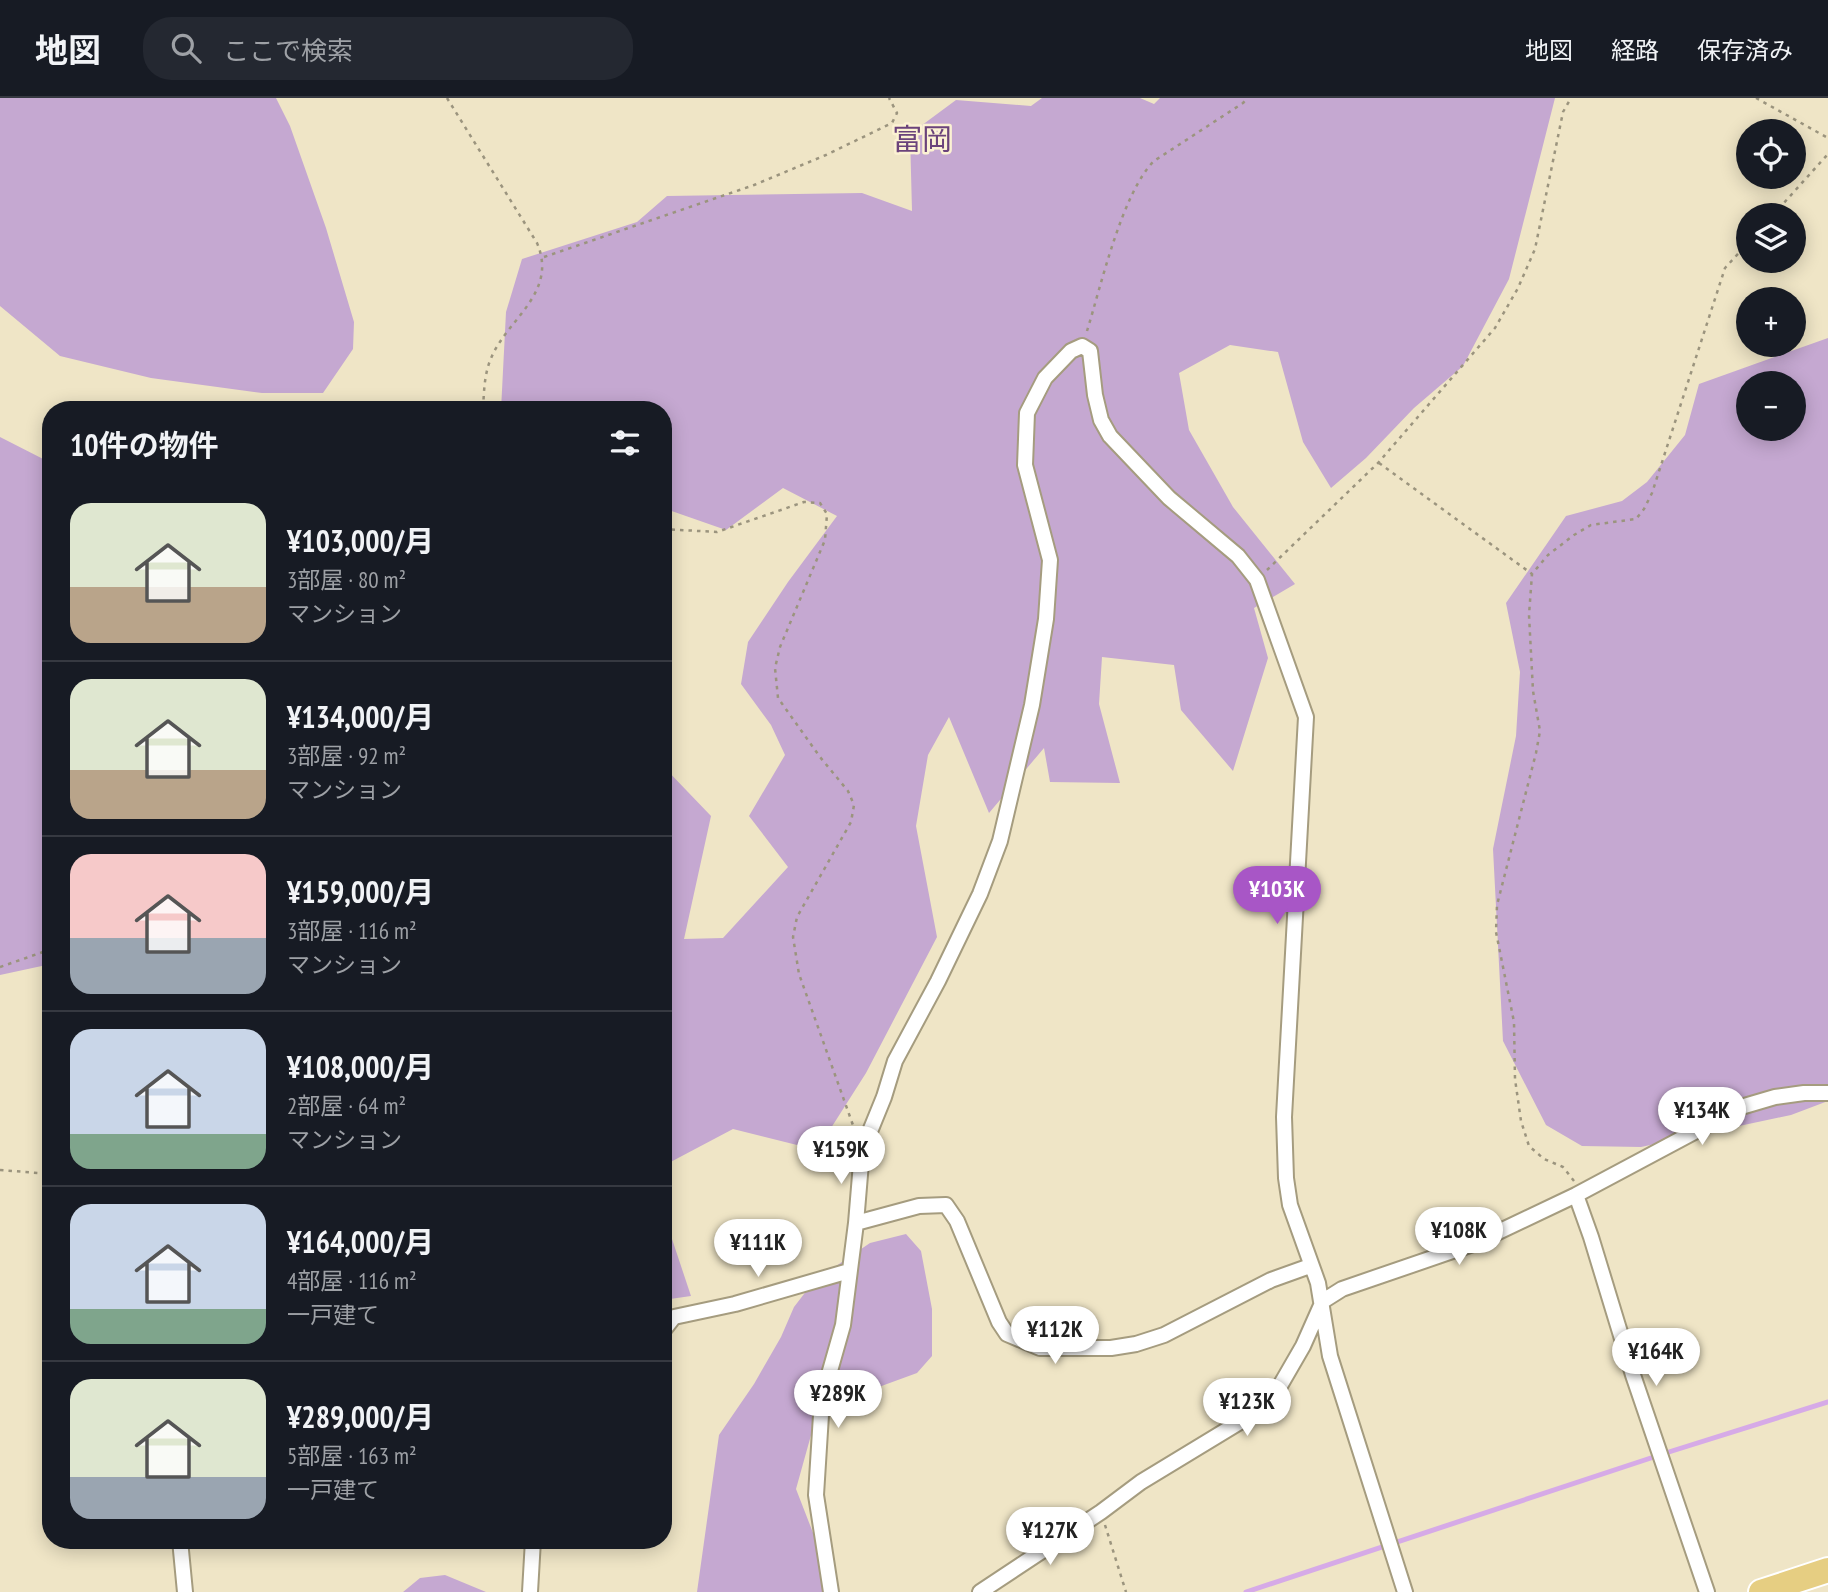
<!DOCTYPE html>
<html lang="ja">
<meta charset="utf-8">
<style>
:root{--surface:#171b24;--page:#242831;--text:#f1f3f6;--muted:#9ea1a6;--line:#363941;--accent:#a856c6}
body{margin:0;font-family:"PT Sans Narrow","Noto Sans JP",sans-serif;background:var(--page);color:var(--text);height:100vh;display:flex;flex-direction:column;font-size:26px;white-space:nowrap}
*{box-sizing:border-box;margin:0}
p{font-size:23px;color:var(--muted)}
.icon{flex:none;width:38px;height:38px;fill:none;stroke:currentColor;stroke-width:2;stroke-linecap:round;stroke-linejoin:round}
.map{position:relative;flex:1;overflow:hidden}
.side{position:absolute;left:42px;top:303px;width:630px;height:1148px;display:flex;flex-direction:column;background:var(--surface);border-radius:28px;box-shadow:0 4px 18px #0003}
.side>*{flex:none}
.fabs{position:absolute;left:1736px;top:21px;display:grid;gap:14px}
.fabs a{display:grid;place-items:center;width:70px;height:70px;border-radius:50%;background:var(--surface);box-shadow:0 4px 18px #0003;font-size:35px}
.price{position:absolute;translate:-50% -60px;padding:0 16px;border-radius:24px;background:#fff;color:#222;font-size:23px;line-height:46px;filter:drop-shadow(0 2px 4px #0008)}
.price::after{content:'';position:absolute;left:50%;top:42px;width:21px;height:16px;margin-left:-10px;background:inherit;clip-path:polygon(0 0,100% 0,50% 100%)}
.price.selected{background:var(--accent);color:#fff}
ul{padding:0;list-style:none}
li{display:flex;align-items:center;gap:21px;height:175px;padding:0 28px}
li+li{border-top:2px solid var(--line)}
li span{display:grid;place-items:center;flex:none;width:196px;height:140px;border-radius:21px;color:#555}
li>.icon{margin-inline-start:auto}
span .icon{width:84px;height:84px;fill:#fffc;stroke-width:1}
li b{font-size:30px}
h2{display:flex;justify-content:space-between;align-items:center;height:84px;padding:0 28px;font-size:30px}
header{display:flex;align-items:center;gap:42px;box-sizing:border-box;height:98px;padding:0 35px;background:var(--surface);border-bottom:2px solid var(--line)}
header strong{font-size:33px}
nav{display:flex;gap:38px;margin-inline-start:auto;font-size:24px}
.search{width:490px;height:63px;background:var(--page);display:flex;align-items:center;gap:18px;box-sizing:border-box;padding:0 24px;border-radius:28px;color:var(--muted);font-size:26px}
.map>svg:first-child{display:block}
.green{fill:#c5a8d1;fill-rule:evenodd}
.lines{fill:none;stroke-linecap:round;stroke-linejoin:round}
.stream{stroke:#d6aae7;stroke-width:5}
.street-casing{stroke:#a59c7f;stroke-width:18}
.highway-casing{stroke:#fff;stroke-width:28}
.path{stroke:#9b947e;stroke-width:2.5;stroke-dasharray:3.5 5;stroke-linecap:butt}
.street{stroke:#fff;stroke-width:14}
.highway{stroke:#e6ce82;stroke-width:24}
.labels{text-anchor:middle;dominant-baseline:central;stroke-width:5;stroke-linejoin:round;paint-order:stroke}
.quarter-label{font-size:30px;fill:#6b437b;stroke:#fcf2d3}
</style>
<header>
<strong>地図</strong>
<div class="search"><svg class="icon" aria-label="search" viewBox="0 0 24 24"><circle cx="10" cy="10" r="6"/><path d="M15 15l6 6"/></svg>ここで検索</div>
<nav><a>地図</a><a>経路</a><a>保存済み</a></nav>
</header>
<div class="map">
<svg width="1828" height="1494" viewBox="0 0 1828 1494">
<rect width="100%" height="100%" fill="#efe5c6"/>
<path class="green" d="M 0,0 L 276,0 L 290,28 L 326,130 L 354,224 L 353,251 L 323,295 L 262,295 L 151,280 L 60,258 L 0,208 Z
M 1042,0 L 1140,0 L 1154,6 L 1160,0 L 1555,0 L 1509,181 L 1463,268 L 1414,310 L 1366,360 L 1331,390 L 1303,344 L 1278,254 L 1230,247 L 1179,275 L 1189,332 L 1233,409 L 1295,486 L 1254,510 L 1268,560 L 1233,673 L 1181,612 L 1174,567 L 1102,559 L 1099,606 L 1120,685 L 1050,684 L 1044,650 L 989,715 L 949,619 L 928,657 L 916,728 L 937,839 L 866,975 L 817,1052 L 733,1031 L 663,1068 L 663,668 L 711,718 L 684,841 L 723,840 L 788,769 L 749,718 L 785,657 L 771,627 L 741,586 L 748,544 L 788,484 L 837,418 L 783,390 L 726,432 L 663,410 L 663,312 L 501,312 L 506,214 L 522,161 L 637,124 L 667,98 L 862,95 L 912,113 L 910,36 L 956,2 L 1031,8 Z
M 1828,240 L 1828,1003 L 1791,1017 L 1641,1049 L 1582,1048 L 1546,1027 L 1503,943 L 1493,751 L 1516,638 L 1520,574 L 1506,505 L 1566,418 L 1622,403 L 1647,384 L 1685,337 L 1699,286 ZM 1748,285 L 1794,285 L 1794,331 L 1748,331 Z
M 0,339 L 51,365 L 51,866 L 0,877 Z
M 663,1114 L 691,1198 L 663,1202 Z
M 906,1136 L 921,1153 L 932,1211 L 932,1258 L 917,1275 L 835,1305 L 813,1330 L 796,1391 L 836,1494 L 697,1494 L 719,1337 L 754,1286 L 781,1239 L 794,1209 L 814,1183 L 870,1145 Z
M 445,1477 L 486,1494 L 403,1494 L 420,1480 Z"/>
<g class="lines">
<path class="stream" d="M 1246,1494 L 1672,1353 L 1828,1304"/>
<g class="street-casing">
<path id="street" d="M 1576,1097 L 1591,1139 L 1633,1277 L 1707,1494
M 856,1125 L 919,1108 L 946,1107 L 957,1123 L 999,1224 L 1007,1236 L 1040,1250 L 1111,1250 L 1136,1246 L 1164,1237 L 1271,1182 L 1310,1168
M 663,1233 L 674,1219 L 735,1206 L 849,1173
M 180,1442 L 185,1494
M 530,1494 L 533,1442
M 831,1494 L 816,1397 L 822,1301 L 843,1227 L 856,1125 L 862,1053 L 884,999 L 895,963 L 938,883 L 980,796 L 1000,743 L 1032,607 L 1046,521 L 1050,462 L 1025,367 L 1027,315 L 1045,280 L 1071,253 L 1082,248 L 1090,253 L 1095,297 L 1101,322 L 1110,338 L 1169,400 L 1238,458 L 1257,482 L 1306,619 L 1284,1019 L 1286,1080 L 1290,1107 L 1318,1185 L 1330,1258 L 1405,1494
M 980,1494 L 1101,1414 L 1141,1384 L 1253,1316 L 1277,1293 L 1303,1248 L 1323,1203 L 1342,1191 L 1473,1146 L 1576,1097 L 1741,1009 L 1775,999 L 1804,995 L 1828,995"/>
</g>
<g class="highway-casing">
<path id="highway" d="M 1761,1494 L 1828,1472"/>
</g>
<path class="path" d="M 447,0 L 537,145 C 558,194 509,220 492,258 C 484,275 484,294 483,312
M 1756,0 L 1828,40
M 1773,117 L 1828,56
M 544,159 L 754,87 L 826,57 L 892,25 L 897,15 L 889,0
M 1087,233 C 1101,188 1122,95 1154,63 L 1243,5 L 1248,0
M 1379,365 L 1532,476
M 663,431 L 717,434 L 804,404 L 820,405 L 827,416 L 825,442 L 780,549 L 775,570 L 778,600 L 820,659 L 848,693 L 854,707 L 851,724 L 797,819 L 793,839 L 799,876 L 854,1030
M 1267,472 L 1378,365 L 1495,230 L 1518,190 L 1535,151 L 1563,14 L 1571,0
M 0,869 L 43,854 L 51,845
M 0,1072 L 51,1076
M 1574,1083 L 1563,1069 L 1544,1061 L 1529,1048 L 1521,1023 L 1515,981 L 1514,924 L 1496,834 L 1497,807 L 1536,655 L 1540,633 L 1533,593 L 1529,517 L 1532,476 L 1548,457 L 1574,437 L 1591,427 L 1636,421 L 1644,411 L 1652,395 L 1725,170 L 1748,145
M 1105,1427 L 1126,1494"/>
<use href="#street" class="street"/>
<use href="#highway" class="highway"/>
</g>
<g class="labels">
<g class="quarter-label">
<text x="922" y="40">富岡</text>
</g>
</g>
</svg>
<div class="fabs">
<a><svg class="icon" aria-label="locate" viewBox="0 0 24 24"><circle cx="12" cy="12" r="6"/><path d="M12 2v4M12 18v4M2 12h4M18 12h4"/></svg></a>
<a><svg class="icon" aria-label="layers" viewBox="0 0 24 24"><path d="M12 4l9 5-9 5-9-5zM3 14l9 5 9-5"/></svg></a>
<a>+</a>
<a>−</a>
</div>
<b class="price selected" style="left:1277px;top:828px">¥103K</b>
<b class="price" style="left:1702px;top:1049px">¥134K</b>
<b class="price" style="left:841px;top:1088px">¥159K</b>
<b class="price" style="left:1459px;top:1169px">¥108K</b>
<b class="price" style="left:758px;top:1181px">¥111K</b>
<b class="price" style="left:1055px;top:1268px">¥112K</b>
<b class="price" style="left:1656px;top:1290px">¥164K</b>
<b class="price" style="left:838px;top:1332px">¥289K</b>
<b class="price" style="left:1247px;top:1340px">¥123K</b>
<b class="price" style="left:1050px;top:1469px">¥127K</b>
<section class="side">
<h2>10件の物件<svg class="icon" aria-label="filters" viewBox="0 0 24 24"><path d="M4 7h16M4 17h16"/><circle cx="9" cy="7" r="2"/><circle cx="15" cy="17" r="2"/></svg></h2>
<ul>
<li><span style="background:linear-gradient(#dfe7d0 60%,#b9a48a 0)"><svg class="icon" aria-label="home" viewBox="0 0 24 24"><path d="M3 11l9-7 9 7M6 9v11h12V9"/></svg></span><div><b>¥103,000/月</b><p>3部屋 · 80 m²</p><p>マンション</p></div></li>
<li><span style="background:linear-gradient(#dfe7d0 65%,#b9a48a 0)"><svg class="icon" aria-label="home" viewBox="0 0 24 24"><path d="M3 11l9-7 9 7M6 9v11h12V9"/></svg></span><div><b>¥134,000/月</b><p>3部屋 · 92 m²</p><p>マンション</p></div></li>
<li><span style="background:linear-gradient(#f6c9c9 60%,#9aa5b1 0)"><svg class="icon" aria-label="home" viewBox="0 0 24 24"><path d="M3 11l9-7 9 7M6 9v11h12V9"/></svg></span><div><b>¥159,000/月</b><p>3部屋 · 116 m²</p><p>マンション</p></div></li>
<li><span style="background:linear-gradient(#c9d6e8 75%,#7fa58c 0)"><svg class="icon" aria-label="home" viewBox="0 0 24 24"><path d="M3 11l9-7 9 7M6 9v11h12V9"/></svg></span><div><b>¥108,000/月</b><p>2部屋 · 64 m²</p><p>マンション</p></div></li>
<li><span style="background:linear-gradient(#c9d6e8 75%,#7fa58c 0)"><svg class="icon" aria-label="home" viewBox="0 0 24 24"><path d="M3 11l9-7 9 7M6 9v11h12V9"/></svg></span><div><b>¥164,000/月</b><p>4部屋 · 116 m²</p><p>一戸建て</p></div></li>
<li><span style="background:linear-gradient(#dfe7d0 70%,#9aa5b1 0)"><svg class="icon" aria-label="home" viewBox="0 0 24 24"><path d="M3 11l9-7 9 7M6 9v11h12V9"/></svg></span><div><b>¥289,000/月</b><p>5部屋 · 163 m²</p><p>一戸建て</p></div></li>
</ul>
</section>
</div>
